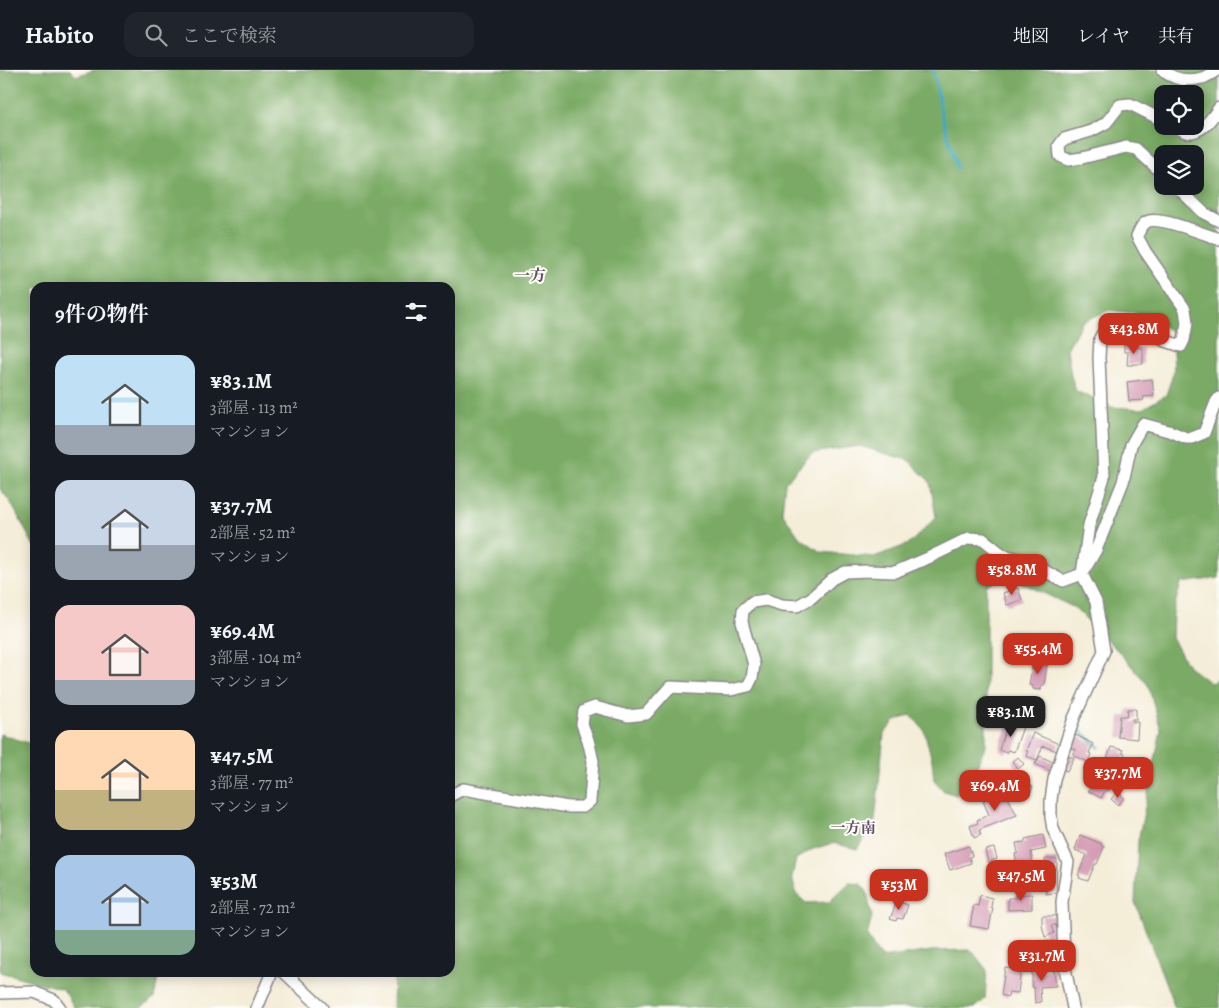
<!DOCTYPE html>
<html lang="ja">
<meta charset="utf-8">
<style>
:root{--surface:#171b24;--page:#20242c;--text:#f1f3f6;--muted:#9ea1a6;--line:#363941;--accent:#c8321e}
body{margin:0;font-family:Alegreya,"Noto Serif JP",serif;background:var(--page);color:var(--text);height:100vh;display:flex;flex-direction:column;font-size:19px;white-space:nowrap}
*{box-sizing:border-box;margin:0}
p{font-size:16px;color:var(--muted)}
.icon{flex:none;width:28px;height:28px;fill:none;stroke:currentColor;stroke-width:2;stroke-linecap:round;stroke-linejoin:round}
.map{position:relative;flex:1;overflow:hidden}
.drawer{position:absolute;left:30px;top:212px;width:425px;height:695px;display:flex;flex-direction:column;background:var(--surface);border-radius:15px;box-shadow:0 2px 12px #0003}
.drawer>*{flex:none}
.buttons{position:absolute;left:1154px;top:15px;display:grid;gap:10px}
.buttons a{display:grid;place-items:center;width:50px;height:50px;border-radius:10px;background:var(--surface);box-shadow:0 2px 12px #0003;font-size:25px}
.price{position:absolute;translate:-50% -42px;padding:0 11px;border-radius:10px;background:var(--accent);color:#fff;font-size:16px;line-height:32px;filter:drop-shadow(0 1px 2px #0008)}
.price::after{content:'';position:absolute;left:50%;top:30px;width:15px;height:11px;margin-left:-8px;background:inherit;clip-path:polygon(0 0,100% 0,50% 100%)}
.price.selected{background:#222;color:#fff}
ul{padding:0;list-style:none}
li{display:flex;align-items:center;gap:15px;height:125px;padding:0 25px}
li span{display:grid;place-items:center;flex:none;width:140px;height:100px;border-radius:15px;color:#555}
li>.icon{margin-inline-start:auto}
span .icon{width:60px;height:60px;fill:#fffc;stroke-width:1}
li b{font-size:21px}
h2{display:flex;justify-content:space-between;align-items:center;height:60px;padding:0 25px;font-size:21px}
header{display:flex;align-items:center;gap:30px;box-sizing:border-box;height:70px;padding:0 25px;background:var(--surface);border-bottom:1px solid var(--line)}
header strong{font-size:24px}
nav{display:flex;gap:28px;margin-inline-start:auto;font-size:18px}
.search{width:350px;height:45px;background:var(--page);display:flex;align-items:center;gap:12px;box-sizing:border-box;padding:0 18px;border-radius:15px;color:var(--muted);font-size:19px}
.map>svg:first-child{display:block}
.forest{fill:#7aaa65;stroke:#4e6650;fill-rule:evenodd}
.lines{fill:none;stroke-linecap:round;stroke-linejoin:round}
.stream{stroke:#41a8c1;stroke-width:3}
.building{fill:#d59cb5}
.minor-casing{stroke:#8b888a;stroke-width:14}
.minor{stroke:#fff;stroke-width:11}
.labels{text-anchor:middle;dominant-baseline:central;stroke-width:4;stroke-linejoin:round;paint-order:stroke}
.neighbourhood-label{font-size:15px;font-weight:bold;fill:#614d66;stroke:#fdfcf7}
.quarter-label{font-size:16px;font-weight:bold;fill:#614d66;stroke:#fdfcf7}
</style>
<header>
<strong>Habito</strong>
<div class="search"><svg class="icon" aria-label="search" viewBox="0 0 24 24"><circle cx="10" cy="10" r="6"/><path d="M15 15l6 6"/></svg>ここで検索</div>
<nav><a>地図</a><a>レイヤ</a><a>共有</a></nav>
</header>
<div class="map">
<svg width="1219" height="938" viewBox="0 0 1219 938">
<rect width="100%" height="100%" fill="#fdfcf7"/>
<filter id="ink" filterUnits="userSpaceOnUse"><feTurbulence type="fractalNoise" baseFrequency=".02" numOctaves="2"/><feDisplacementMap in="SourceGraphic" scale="10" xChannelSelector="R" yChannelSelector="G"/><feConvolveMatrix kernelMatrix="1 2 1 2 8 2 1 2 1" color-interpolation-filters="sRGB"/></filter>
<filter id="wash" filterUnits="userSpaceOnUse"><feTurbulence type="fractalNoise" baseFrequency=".0096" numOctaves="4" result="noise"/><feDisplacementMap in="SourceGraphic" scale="20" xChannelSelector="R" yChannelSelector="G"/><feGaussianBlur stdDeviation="1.12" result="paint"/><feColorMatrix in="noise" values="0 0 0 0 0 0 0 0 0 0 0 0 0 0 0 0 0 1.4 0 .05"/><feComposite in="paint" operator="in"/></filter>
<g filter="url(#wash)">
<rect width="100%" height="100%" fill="#f4edd8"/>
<path class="forest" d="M 0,0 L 70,0 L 76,6 L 94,0 L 1219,0 L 1219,508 L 1181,513 L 1173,542 L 1172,568 L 1188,596 L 1210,613 L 1219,610 L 1219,938 L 1175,938 L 1135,832 L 1138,771 L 1161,660 L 1148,615 L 1119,582 L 1075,538 L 1020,512 L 1003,509 L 986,516 L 986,675 L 967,718 L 956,725 L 944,721 L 934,710 L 932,690 L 924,660 L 911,645 L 895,651 L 884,664 L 875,751 L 857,779 L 833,773 L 813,779 L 796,789 L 792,807 L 796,824 L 806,833 L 829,832 L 849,813 L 861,814 L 867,822 L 872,847 L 867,866 L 881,888 L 932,881 L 971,880 L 987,900 L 985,929 L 975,938 L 717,938 L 710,936 L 686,938 L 393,938 L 394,903 L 450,902 L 450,218 L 35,218 L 35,478 L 10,431 L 0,419 ZM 1162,24 L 1195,24 L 1195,56 L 1162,56 ZM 1162,84 L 1195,84 L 1195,116 L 1162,116 ZM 1109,240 L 1145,244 L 1172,262 L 1174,301 L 1166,325 L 1142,339 L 1111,337 L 1076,321 L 1071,306 L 1067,279 L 1082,252 ZM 859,376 L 908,390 L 930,412 L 936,447 L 909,474 L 874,487 L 821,482 L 799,467 L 782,442 L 785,413 L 812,383 Z
M 0,664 L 35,675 L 35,902 L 159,903 L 154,928 L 140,938 L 75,938 L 63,919 L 0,902 Z"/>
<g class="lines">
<path class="stream" d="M 933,0 L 942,46 L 957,98
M 1076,657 L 1099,677"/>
</g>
<g id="blocks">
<path class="building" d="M 1124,274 L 1130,275 L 1131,277 L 1143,278 L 1143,294 L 1133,294 L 1133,295 L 1127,295 L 1128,282 L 1124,282 Z
M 1152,309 L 1154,326 L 1143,327 L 1144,330 L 1129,331 L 1127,312 Z
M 1018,518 L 1022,530 L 1007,535 L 1003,523 Z
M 1037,588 L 1045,589 L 1044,594 L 1047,594 L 1044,615 L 1041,615 L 1041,620 L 1033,619 L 1033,616 L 1029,615 L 1032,598 L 1035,599 Z
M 1128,639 L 1136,639 L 1136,649 L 1132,649 L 1133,652 L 1138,652 L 1137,669 L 1118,667 L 1120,646 L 1127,646 Z
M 1008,652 L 1023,657 L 1014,682 L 1008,680 L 1006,683 L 999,680 Z
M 1033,663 L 1059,674 L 1057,681 L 1043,676 L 1037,690 L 1026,686 L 1028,681 L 1026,681 Z
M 1076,665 L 1093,674 L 1089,683 L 1091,684 L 1088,692 L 1073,685 L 1076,680 L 1069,677 Z
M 1111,677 L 1123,680 L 1122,683 L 1125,684 L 1122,694 L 1107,689 Z
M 1066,685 L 1074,688 L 1067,701 L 1061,699 Z
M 1040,686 L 1053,692 L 1050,701 L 1035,694 Z
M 1018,687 L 1024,694 L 1018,699 L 1012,691 Z
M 1125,697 L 1128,700 L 1125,707 L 1128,710 L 1122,719 L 1114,712 L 1109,720 L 1106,719 L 1101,728 L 1088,721 L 1102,700 L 1105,701 L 1106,699 L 1120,704 Z
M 1012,704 L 1026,710 L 1025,713 L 1033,717 L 1029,726 L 1021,723 L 1019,725 L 1001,717 L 1006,705 L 1011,707 Z
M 1004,720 L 1017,745 L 979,760 L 981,765 L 974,768 L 970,756 L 978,753 L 977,750 L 989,745 L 983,731 L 985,730 L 984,727 Z
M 1118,722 L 1124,728 L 1118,735 L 1111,729 Z
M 1043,765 L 1046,779 L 1031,782 L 1033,795 L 1018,799 L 1015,784 L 1018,783 L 1016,773 L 1025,772 L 1025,769 Z
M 1080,765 L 1102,774 L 1101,776 L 1104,777 L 1097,794 L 1095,794 L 1088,811 L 1079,808 L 1080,806 L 1078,805 L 1087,785 L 1075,780 Z
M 969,776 L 972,786 L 969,787 L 971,793 L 950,800 L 944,784 Z
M 994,778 L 997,789 L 988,792 L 985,780 Z
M 1045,789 L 1057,789 L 1056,823 L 1046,824 L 1047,798 L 1045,798 Z
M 1005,801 L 1007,807 L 993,812 L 991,806 Z
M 1032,824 L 1032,839 L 1008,840 L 1008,828 L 1016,828 L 1015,825 Z
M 980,825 L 992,828 L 991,838 L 993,838 L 989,859 L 970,856 L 974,835 L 978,836 Z
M 897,831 L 908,835 L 903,849 L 897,848 L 896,851 L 890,849 Z
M 1042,846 L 1056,846 L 1057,855 L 1051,855 L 1054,863 L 1045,867 L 1042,855 Z
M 1038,871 L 1056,871 L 1056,887 L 1046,887 L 1046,890 L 1038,889 Z
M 1005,898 L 1021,900 L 1018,923 L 1009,922 L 1008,927 L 1001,925 Z
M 1054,900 L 1056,916 L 1040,917 L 1041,932 L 1035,933 L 1034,918 L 1032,917 L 1032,901 Z"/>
</g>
</g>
<g filter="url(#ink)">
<use href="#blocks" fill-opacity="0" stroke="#8b888a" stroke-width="1"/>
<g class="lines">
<g class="minor-casing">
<path id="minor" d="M 1162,0 C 1173,9 1187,12 1202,8 C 1207,7 1212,3 1217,0
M 1162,50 L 1130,34 L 1120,35 L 1106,53 L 1091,61 L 1064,69 L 1059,76 L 1060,86 L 1068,90 L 1082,88 L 1126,77 L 1136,79 L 1162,103
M 1175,56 C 1178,58 1183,61 1186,62 C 1202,64 1211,49 1219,38
M 1176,116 L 1204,143 L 1219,151
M 450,726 L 463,719 L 568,737 L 583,737 L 590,731 L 593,691 L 588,670 L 582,654 L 584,641 L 595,637 L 628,646 L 646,644 L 670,617 L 731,620 L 748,616 L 752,608 L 754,595 L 742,552 L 743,540 L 752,532 L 766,530 L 782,535 L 797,536 L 811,528 L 832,509 L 845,502 L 868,501 L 895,502 L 928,488 L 969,468 L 983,469 L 1003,485 L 1020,489 L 1038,497 L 1063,511 L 1082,504 L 1096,480 L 1123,412 L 1131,375 L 1143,354 L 1172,362 L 1186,368 L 1192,368 L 1204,363 L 1216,332 L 1219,328
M 284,902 L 322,938
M 0,923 L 34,922 L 54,930 L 60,938
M 257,938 L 272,902
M 1073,938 L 1064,893 L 1063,859 L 1062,832 L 1068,792 L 1053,759 L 1051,747 L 1051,730 L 1054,709 L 1074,648 L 1104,581 L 1096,532 L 1082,504 L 1089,455 L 1104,407 L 1099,288 L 1100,268 L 1106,258 L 1116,254 L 1128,254 L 1144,257 L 1163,270 L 1181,276 L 1184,270 L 1187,253 L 1185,239 L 1145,181 L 1137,166 C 1140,160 1142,153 1149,151 C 1162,147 1204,164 1219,169"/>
</g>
<use href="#minor" class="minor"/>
</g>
</g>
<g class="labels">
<g class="neighbourhood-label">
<text x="853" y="758">一方南</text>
</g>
<g class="quarter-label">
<text x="530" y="206">一方</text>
</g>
</g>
</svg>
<div class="buttons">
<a><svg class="icon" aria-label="locate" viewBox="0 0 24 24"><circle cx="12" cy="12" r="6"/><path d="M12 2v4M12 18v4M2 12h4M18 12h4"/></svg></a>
<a><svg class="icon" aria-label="layers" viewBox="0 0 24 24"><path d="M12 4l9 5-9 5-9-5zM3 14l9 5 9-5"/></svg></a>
</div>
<b class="price" style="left:1134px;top:285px">¥43.8M</b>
<b class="price" style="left:1012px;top:526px">¥58.8M</b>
<b class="price" style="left:1038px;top:605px">¥55.4M</b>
<b class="price selected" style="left:1011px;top:668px">¥83.1M</b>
<b class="price" style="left:1118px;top:729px">¥37.7M</b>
<b class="price" style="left:995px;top:742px">¥69.4M</b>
<b class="price" style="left:1021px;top:832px">¥47.5M</b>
<b class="price" style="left:899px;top:841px">¥53M</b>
<b class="price" style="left:1042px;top:912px">¥31.7M</b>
<section class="drawer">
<h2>9件の物件<svg class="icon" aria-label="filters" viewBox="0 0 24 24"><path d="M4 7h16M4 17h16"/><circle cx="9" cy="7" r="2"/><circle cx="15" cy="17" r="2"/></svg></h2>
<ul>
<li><span style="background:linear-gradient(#bfe0f5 70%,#9aa5b1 0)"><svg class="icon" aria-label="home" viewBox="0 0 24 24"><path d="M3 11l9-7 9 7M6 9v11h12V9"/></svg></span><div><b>¥83.1M</b><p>3部屋 · 113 m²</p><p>マンション</p></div></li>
<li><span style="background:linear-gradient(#c9d6e8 65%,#9aa5b1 0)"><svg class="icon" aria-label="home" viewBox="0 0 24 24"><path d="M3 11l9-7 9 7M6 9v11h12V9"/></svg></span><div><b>¥37.7M</b><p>2部屋 · 52 m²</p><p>マンション</p></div></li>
<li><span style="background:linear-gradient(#f6c9c9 75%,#9aa5b1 0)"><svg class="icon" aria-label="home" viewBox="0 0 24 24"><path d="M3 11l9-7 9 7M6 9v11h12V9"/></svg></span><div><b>¥69.4M</b><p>3部屋 · 104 m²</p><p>マンション</p></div></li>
<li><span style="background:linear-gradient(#ffd9b3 60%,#c2b280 0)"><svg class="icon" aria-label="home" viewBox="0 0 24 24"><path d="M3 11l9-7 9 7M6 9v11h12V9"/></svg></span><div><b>¥47.5M</b><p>3部屋 · 77 m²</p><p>マンション</p></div></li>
<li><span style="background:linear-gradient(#a9c7e8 75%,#7fa58c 0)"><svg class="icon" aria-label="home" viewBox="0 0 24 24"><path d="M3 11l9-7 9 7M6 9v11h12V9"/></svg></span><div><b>¥53M</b><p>2部屋 · 72 m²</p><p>マンション</p></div></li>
</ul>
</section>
</div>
